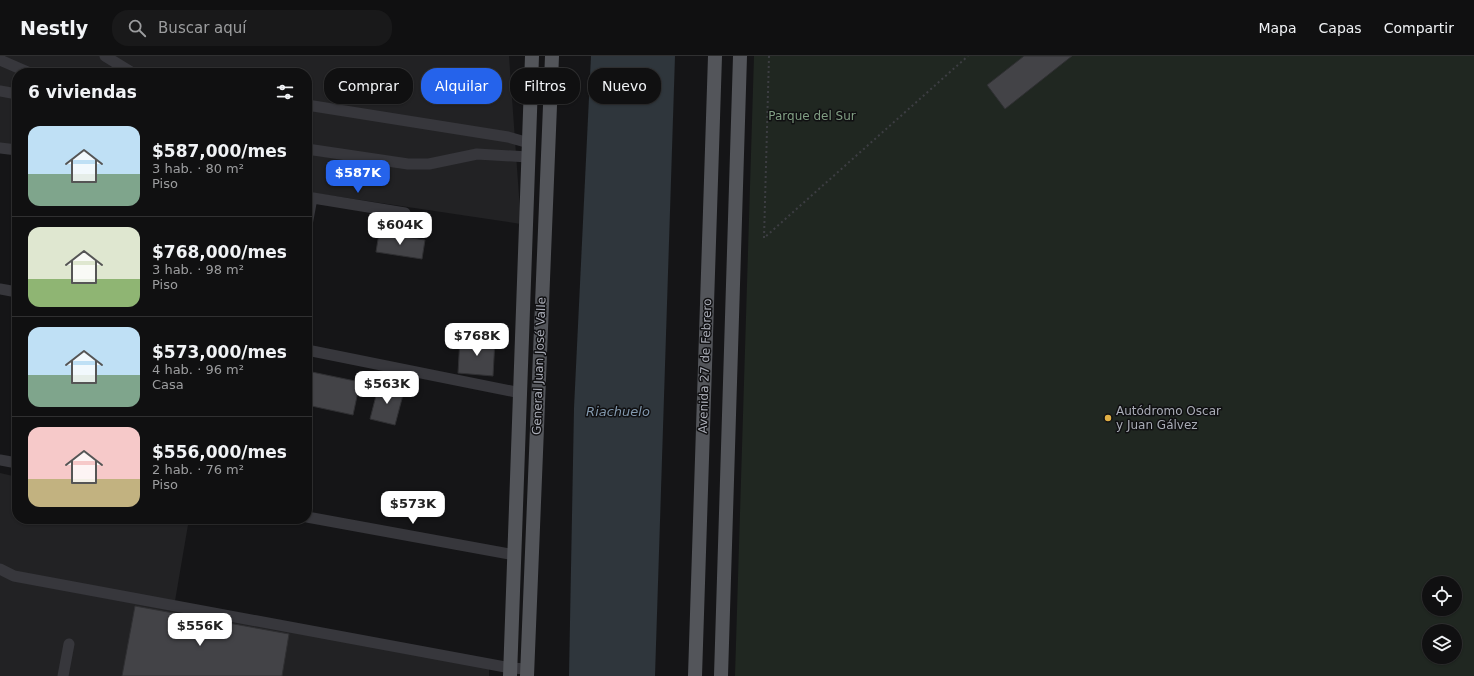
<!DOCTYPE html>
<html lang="es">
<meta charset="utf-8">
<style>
:root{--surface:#101011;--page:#19191a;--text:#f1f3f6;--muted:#9c9d9f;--line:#303031;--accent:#2563eb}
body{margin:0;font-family:"DejaVu Sans",sans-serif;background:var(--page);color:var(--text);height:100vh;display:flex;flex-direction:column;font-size:15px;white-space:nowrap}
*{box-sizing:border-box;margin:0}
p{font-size:13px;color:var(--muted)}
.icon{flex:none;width:22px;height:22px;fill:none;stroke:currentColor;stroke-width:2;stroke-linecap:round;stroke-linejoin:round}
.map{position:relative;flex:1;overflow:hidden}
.side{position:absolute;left:12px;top:12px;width:300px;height:456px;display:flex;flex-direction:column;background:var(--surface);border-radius:16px;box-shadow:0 1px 3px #0004,0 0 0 1px var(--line)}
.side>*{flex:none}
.top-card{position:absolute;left:324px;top:12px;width:380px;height:36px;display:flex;gap:8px}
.tools{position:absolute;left:1422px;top:520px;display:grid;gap:8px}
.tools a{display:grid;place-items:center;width:40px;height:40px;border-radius:50%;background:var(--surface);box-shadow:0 1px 3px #0004,0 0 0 1px var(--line);font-size:20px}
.price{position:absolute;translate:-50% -34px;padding:0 9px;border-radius:8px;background:#fff;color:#222;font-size:13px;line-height:26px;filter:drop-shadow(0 1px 2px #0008)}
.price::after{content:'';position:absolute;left:50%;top:24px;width:12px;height:9px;margin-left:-6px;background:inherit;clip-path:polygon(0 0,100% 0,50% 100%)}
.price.active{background:var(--accent);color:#fff}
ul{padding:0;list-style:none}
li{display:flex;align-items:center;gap:12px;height:100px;padding:0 16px}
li+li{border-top:1px solid var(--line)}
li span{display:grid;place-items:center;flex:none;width:112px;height:80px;border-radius:12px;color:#555}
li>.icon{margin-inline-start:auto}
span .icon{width:48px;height:48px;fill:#fffc;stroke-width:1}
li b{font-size:17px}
h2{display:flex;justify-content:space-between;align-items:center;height:48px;padding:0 16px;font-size:17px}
.tag{padding:0 14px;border-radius:16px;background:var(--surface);box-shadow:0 1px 3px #0004,0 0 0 1px var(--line);font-size:14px;line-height:36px}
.tag.active{background:var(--accent);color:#fff}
header{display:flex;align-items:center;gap:24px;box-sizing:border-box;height:56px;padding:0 20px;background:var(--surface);border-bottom:1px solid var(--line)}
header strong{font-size:19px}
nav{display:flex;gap:22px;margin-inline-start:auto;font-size:14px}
.search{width:280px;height:36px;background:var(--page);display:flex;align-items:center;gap:10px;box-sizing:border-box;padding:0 14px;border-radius:16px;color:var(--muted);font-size:15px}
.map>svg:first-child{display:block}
.built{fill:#222224}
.green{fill:#202721;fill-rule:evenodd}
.water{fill:#2f363c}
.building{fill:#434347;stroke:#303033}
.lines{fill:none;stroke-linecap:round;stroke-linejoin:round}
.path{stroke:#3d3e43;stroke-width:2;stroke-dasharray:2 3;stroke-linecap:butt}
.minor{stroke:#37373c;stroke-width:11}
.major{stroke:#53555a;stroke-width:14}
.poi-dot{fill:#e0af44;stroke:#101012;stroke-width:1.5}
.labels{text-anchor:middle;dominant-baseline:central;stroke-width:3;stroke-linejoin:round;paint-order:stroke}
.park-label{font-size:12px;fill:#819f84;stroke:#101012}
.street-label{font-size:12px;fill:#a9acb6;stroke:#101012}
.poi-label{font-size:12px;fill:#a9acb6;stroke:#101012;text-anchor:start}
.water-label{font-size:13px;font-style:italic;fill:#8399ae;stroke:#101012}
</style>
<header>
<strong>Nestly</strong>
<div class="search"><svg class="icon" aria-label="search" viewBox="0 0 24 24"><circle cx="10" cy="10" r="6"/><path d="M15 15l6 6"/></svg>Buscar aquí</div>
<nav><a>Mapa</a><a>Capas</a><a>Compartir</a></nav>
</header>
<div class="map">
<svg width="1474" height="620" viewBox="0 0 1474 620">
<rect width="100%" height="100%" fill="#151517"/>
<path class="built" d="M 0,0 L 509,0 L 521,168 L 307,136 L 307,17 L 17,17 L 17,91 L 0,89 Z
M 0,417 L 17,421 L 17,463 L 189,463 L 175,545 L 489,607 L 489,620 L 0,620 Z"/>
<path class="green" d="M 754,0 L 1474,0 L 1474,620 L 735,620 ZM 1429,527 L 1455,527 L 1455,553 L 1429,553 ZM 1429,575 L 1455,575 L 1455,601 L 1429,601 Z"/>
<path class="water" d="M 591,0 L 675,0 L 655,620 L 569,620 L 574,352 Z"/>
<path class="building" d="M 1024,0 L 1072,0 L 1005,53 L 987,29 Z
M 379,177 L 425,184 L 422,203 L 376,196 Z
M 460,282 L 495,283 L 493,320 L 458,317 Z
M 307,315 L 360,326 L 353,359 L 307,349 Z
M 379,328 L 404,335 L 395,369 L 370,363 Z
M 135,550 L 289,578 L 282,620 L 122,620 Z"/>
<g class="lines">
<path class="path" d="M 769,0 L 764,182 L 968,0"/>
<path class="minor" d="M 105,0 L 131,16 L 135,17
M 0,4 L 30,17
M 0,35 L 17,38
M 307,49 L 508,81 L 529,87
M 0,92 L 17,94
M 307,93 L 408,108 L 429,108 L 477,98 L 528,101
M 307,141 L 405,157
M 307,169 L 312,142
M 0,233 L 17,236
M 307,294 L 521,337
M 0,404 L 17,407
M 307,461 L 515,499
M 0,513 L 14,520 L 511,612 L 527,613
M 63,620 L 69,588"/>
<path class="major" d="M 510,620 L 532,0
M 527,620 L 552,0
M 695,620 L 715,0
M 721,620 L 740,0"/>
</g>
<circle class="poi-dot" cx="1108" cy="362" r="4"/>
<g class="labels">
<g class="park-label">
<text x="812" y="60">Parque del Sur</text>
</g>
<g class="street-label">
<text transform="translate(539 310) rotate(-88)">General Juan José Valle</text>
<text transform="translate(705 310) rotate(-88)">Avenida 27 de Febrero</text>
</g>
<g class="poi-label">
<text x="1116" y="355">Autódromo Oscar<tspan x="1116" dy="14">y Juan Gálvez</tspan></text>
</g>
<g class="water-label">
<text x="618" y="355">Riachuelo</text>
</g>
</g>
</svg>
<div class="tools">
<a><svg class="icon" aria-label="locate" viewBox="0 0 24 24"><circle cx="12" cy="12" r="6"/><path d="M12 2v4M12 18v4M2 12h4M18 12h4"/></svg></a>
<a><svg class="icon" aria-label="layers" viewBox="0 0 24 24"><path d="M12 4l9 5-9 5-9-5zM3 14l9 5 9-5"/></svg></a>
</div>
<b class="price active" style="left:358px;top:138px">$587K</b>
<b class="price" style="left:400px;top:190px">$604K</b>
<b class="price" style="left:477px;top:301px">$768K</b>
<b class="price" style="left:387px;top:349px">$563K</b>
<b class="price" style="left:413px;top:469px">$573K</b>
<b class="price" style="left:200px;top:591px">$556K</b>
<div class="top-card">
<a class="tag">Comprar</a>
<a class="tag active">Alquilar</a>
<a class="tag">Filtros</a>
<a class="tag">Nuevo</a>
</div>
<section class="side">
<h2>6 viviendas<svg class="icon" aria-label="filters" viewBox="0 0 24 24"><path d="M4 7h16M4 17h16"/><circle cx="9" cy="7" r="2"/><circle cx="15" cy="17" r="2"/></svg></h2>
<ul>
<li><span style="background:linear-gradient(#bfe0f5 60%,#7fa58c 0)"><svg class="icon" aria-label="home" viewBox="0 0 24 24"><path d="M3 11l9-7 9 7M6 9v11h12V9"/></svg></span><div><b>$587,000/mes</b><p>3 hab. · 80 m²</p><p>Piso</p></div></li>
<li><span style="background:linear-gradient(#dfe7d0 65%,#8fb573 0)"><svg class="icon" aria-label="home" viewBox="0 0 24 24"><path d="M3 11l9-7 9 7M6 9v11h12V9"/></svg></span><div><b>$768,000/mes</b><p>3 hab. · 98 m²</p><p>Piso</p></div></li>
<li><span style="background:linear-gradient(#bfe0f5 60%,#7fa58c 0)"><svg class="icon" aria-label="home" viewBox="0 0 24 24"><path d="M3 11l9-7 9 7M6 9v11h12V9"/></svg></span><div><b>$573,000/mes</b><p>4 hab. · 96 m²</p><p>Casa</p></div></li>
<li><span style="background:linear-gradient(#f6c9c9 65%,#c2b280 0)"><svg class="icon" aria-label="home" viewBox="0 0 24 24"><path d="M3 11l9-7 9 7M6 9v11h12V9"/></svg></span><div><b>$556,000/mes</b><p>2 hab. · 76 m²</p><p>Piso</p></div></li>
</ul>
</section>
</div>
